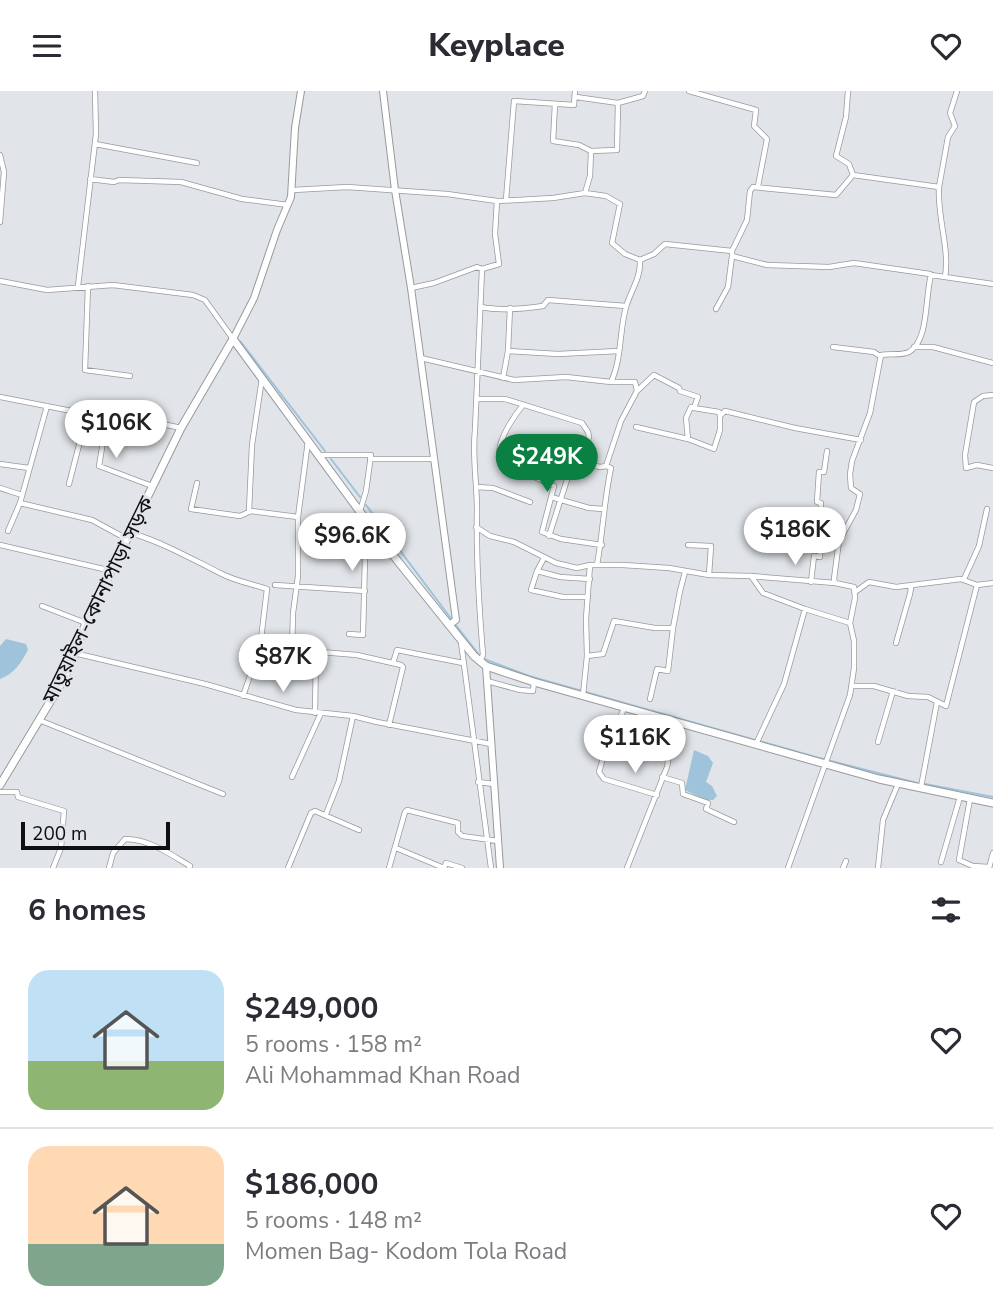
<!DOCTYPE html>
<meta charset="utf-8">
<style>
:root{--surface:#fff;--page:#f2f2f3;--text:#2b2b33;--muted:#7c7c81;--line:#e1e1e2;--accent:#0b8043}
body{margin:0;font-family:"Nunito Sans","Noto Sans Bengali",sans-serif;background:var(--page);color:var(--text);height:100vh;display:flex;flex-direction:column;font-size:26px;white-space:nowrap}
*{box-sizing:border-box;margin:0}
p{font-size:23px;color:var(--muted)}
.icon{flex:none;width:38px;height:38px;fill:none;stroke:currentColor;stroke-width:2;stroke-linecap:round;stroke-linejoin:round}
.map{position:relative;height:777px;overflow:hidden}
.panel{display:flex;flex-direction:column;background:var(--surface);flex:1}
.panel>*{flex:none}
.scale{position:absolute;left:21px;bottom:18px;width:149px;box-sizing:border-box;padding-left:7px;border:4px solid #0e0f10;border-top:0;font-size:19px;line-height:24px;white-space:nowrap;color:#0e0f10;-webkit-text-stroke:5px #e1e4e8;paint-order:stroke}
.price{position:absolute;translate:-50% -60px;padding:0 16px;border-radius:24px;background:#fff;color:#222;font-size:23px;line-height:46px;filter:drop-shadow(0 2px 4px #0008)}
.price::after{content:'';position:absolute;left:50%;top:42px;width:21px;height:16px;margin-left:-10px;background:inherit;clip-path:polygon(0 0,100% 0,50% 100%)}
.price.current{background:var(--accent);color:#fff}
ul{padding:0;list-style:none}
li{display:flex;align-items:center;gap:21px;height:175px;padding:0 28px}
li+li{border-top:2px solid var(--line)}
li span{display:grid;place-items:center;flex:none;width:196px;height:140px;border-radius:21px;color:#555}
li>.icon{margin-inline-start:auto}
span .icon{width:84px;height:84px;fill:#fffc;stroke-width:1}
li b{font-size:30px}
h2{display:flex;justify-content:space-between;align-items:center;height:84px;padding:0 28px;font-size:30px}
header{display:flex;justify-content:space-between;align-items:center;height:91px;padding:0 28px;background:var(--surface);font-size:32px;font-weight:800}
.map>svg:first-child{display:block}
.water{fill:#9fc3da}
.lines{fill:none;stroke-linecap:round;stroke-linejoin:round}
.stream{stroke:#9fc3da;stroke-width:2}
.minor-casing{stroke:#979a9d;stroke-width:6}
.tertiary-casing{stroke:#979a9d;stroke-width:8}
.secondary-casing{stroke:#979a9d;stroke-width:9}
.minor{stroke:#fff;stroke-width:4.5}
.tertiary{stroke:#fff;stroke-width:6}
.secondary{stroke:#fff;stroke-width:7}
.labels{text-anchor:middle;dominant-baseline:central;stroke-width:5;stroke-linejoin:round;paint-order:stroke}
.street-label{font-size:21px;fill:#0e0f10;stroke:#e1e4e8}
</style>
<header><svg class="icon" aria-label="menu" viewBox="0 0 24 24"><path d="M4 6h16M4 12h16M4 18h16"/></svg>Keyplace<svg class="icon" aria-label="heart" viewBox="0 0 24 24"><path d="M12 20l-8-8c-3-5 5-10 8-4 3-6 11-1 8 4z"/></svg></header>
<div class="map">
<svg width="993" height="777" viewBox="0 0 993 777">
<rect width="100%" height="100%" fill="#e1e4e8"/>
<path class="water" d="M 6,548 L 26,553 L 28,559 C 21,572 14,583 0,588 L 0,555 Z
M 694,659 L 708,665 L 713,672 L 706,691 L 712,695 L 717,705 L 713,709 L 705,709 L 685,699 Z"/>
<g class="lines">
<path class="stream" d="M 240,250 L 325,360
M 331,368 L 360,406
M 366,414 L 452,529
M 455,533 L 480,565
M 484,568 L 529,585 L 819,667 L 917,692
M 925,693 L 993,706"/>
<g class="minor-casing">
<path id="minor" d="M 689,0 L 756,19 L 754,35 L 767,48 L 758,95
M 848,0 L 846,26 L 836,65 L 849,73 L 853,84
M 576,6 L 618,12 L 643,5 L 645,0
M 555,13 L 553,50 L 579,54 L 591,60
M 95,53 L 197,72
M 0,64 L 4,81 L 0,131
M 90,88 L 114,91 L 119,89 L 181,91 L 242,108 L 288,114
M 939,96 L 948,46 L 955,35 L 950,22 L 957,0
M 293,99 L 347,96 L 447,103 L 497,110 L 553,107 L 585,102 L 606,105 L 620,113 L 612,152 L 625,163 L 640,169 C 641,187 631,199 626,216 C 619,241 622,268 611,291 L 635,291 L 637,300 L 621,330 L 606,375 L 611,377 C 604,409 603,442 597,474 L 590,474 L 586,528 L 587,565 L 583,604
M 585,102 L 590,85 L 591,60 L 617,59 L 618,12
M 506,109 L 514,10 L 574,14 L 575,0
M 732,160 L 732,165 L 767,174 L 829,176 L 854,172 L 930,183
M 640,169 L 654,163 L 665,153 L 732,160 L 747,129 L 750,100 L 753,96 L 836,104 L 853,84 L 939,96 C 937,126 950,158 945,186 L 931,184 C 925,205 929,250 909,261 C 901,265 890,262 881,264 L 870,322 L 852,370 L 850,383 L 851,397 L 860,403 L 856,419 L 839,450 L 834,488 L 835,492 L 854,496 L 855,507 L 850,532 L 854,550 L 854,577 L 850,604 L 788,777
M 945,186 L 993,193
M 0,190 L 47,199 L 113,194 L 193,204 L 205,209 L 233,248
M 78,195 L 96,43 L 95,0
M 88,195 L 85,279 L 130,285
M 411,197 L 434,192 L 477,176 L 482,178
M 481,216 C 501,220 523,218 543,215 L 548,209 L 626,215
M 716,218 L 728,196 L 732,165
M 833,256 L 874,261 L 881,266
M 914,256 L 933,256 L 993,272
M 508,260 L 558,263 L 619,260
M 421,267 L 514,289 L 566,286 L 611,291
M 503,287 L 508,260 L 510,217
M 637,300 L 654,284 L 679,297 L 680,300 L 698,306 L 694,317 L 719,321 L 720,325 L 725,320 L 795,337 L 861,349
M 993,304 L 983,305 L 974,311 L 965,364 L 966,377 L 977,374 L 993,377
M 0,306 L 87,323 L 158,332 L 181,337
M 477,308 L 505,308 L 582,332 L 588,341 L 589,346 L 578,371 L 573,370 L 549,445
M 523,314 C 512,328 495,352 500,370 L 554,395 L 542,441 L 561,448 L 602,454
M 107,327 L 99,375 L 152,395
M 636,336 L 688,348 L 714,358 L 720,339 L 720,325
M 688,348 L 686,327 L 691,316 L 694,317
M 318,364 L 371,364 L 366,400 L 360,420
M 370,368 L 435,368
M 578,371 L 600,376 L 606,375
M 0,373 L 29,377
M 197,392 L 191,418 L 240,425 L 251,420 L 298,426
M 69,393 L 87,323
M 476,396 L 493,397 L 530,411
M 0,397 L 22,404
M 551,406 L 589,417 L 604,418
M 20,412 L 92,429 L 127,448
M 249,420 L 252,354 L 262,287
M 476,436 L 490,445 L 514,451 L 556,472 L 577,477 L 590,474
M 8,440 L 20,412 L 47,315
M 131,442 C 162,451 192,468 220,482 C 235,490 252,493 267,498 L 260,556 L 243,605
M 0,454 L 112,480
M 688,454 L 711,455 L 709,484
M 544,467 L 537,480 L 560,486 L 590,488
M 597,474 L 623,474 L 669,477 L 709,484 L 751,485 L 835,492
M 537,480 L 531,499 L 563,506 L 588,506
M 751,485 L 763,502 L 805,518
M 964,488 L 979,455 L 987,418
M 811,491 L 814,465 L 820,466 L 821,412 L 817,411 L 819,381 L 824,381 L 827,360
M 275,494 L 365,500
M 855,501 L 869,491 L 896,496 L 961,488 L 977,494 L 993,492
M 42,515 L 86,532
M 349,543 L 363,544 L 365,466 L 372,437
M 461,551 L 491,777
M 896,552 L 910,503 L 911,497 L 909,495
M 260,556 L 357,564 L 401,574 L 403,576 L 389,634
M 292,560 L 293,522 L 298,485 L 298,426 L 308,350
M 74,562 L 205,593 L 296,619 L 353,625 L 377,631 L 491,653
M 587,565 L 603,563 L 614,530 L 655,537 L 673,537 L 680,500 L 685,481
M 480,570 L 483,564 C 479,516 476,468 477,419 C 477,392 472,366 475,339 L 482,178 L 499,173 L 495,143 L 497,110
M 393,572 L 397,559 L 463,572
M 487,590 L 520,599 L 533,600 L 534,591
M 852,595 L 874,595 L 908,605 L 928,606 L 946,615 L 977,494
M 650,608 L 657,578 L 668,580 L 673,537
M 625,616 L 608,650 L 599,681 L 604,688 L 657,704
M 315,622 L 316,561
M 39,629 L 223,703
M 878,651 L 893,600
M 756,653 L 784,593 L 805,518 L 850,532
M 292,686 L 321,622
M 662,686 L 682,692 L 683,703 L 708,712 L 706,718 L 734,731
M 478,691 L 494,693
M 921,696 L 937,611
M 0,701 L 17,701 L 18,706 L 64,720 L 61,757 L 53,777
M 970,708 L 959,769 L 973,775 L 989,776
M 326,723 L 339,690 L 353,625
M 396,757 L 444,777
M 941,771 L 960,706
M 109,777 L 113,762 L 125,748 C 149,748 170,763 190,775 L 189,777
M 288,777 L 311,722 L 315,720 L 359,739
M 389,777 L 405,721 L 407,719 L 458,732 L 458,741 L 462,745 L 498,750
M 444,777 L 446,772 L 462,777
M 627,777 L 667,676 L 674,636 L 677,632
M 843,777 L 846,770
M 878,777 L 883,729 L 898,693
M 989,777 L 993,762"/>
</g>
<g class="tertiary-casing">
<path id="tertiary" d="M 383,0 L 395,99 L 411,197 L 456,529 L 449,534
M 233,248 L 254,207 L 277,139 L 291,106 L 295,37 L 301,0
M 486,575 L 500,777"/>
</g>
<g class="secondary-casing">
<path id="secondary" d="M 0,694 L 65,586 L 86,532 L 181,337 L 233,248 L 380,448 L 474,565 L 486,575 L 534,591 L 879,688 L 993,712"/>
</g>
<use href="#minor" class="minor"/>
<use href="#tertiary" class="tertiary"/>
<use href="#secondary" class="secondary"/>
</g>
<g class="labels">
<g class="street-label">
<text transform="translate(98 509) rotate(-64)">মাতুয়াইল-কোনাপাড়া সড়ক</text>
</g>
</g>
</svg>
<div class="scale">200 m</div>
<b class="price" style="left:116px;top:369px">$106K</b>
<b class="price current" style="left:547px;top:403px">$249K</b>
<b class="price" style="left:795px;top:476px">$186K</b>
<b class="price" style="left:352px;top:482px">$96.6K</b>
<b class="price" style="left:283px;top:603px">$87K</b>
<b class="price" style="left:635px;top:684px">$116K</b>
</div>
<section class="panel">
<h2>6 homes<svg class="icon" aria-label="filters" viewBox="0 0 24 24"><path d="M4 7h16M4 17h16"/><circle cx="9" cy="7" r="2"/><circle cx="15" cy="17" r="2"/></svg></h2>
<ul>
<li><span style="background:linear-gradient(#bfe0f5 65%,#8fb573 0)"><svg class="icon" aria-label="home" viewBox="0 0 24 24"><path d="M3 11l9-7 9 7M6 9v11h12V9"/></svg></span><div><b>$249,000</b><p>5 rooms · 158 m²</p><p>Ali Mohammad Khan Road</p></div><svg class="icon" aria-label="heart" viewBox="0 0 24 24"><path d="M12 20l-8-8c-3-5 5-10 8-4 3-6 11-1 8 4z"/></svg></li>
<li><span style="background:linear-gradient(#ffd9b3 70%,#7fa58c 0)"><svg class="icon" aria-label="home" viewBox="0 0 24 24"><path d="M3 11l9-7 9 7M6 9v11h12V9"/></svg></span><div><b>$186,000</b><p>5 rooms · 148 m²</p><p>Momen Bag- Kodom Tola Road</p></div><svg class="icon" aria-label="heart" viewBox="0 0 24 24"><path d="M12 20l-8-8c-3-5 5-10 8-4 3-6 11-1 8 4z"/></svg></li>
</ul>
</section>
